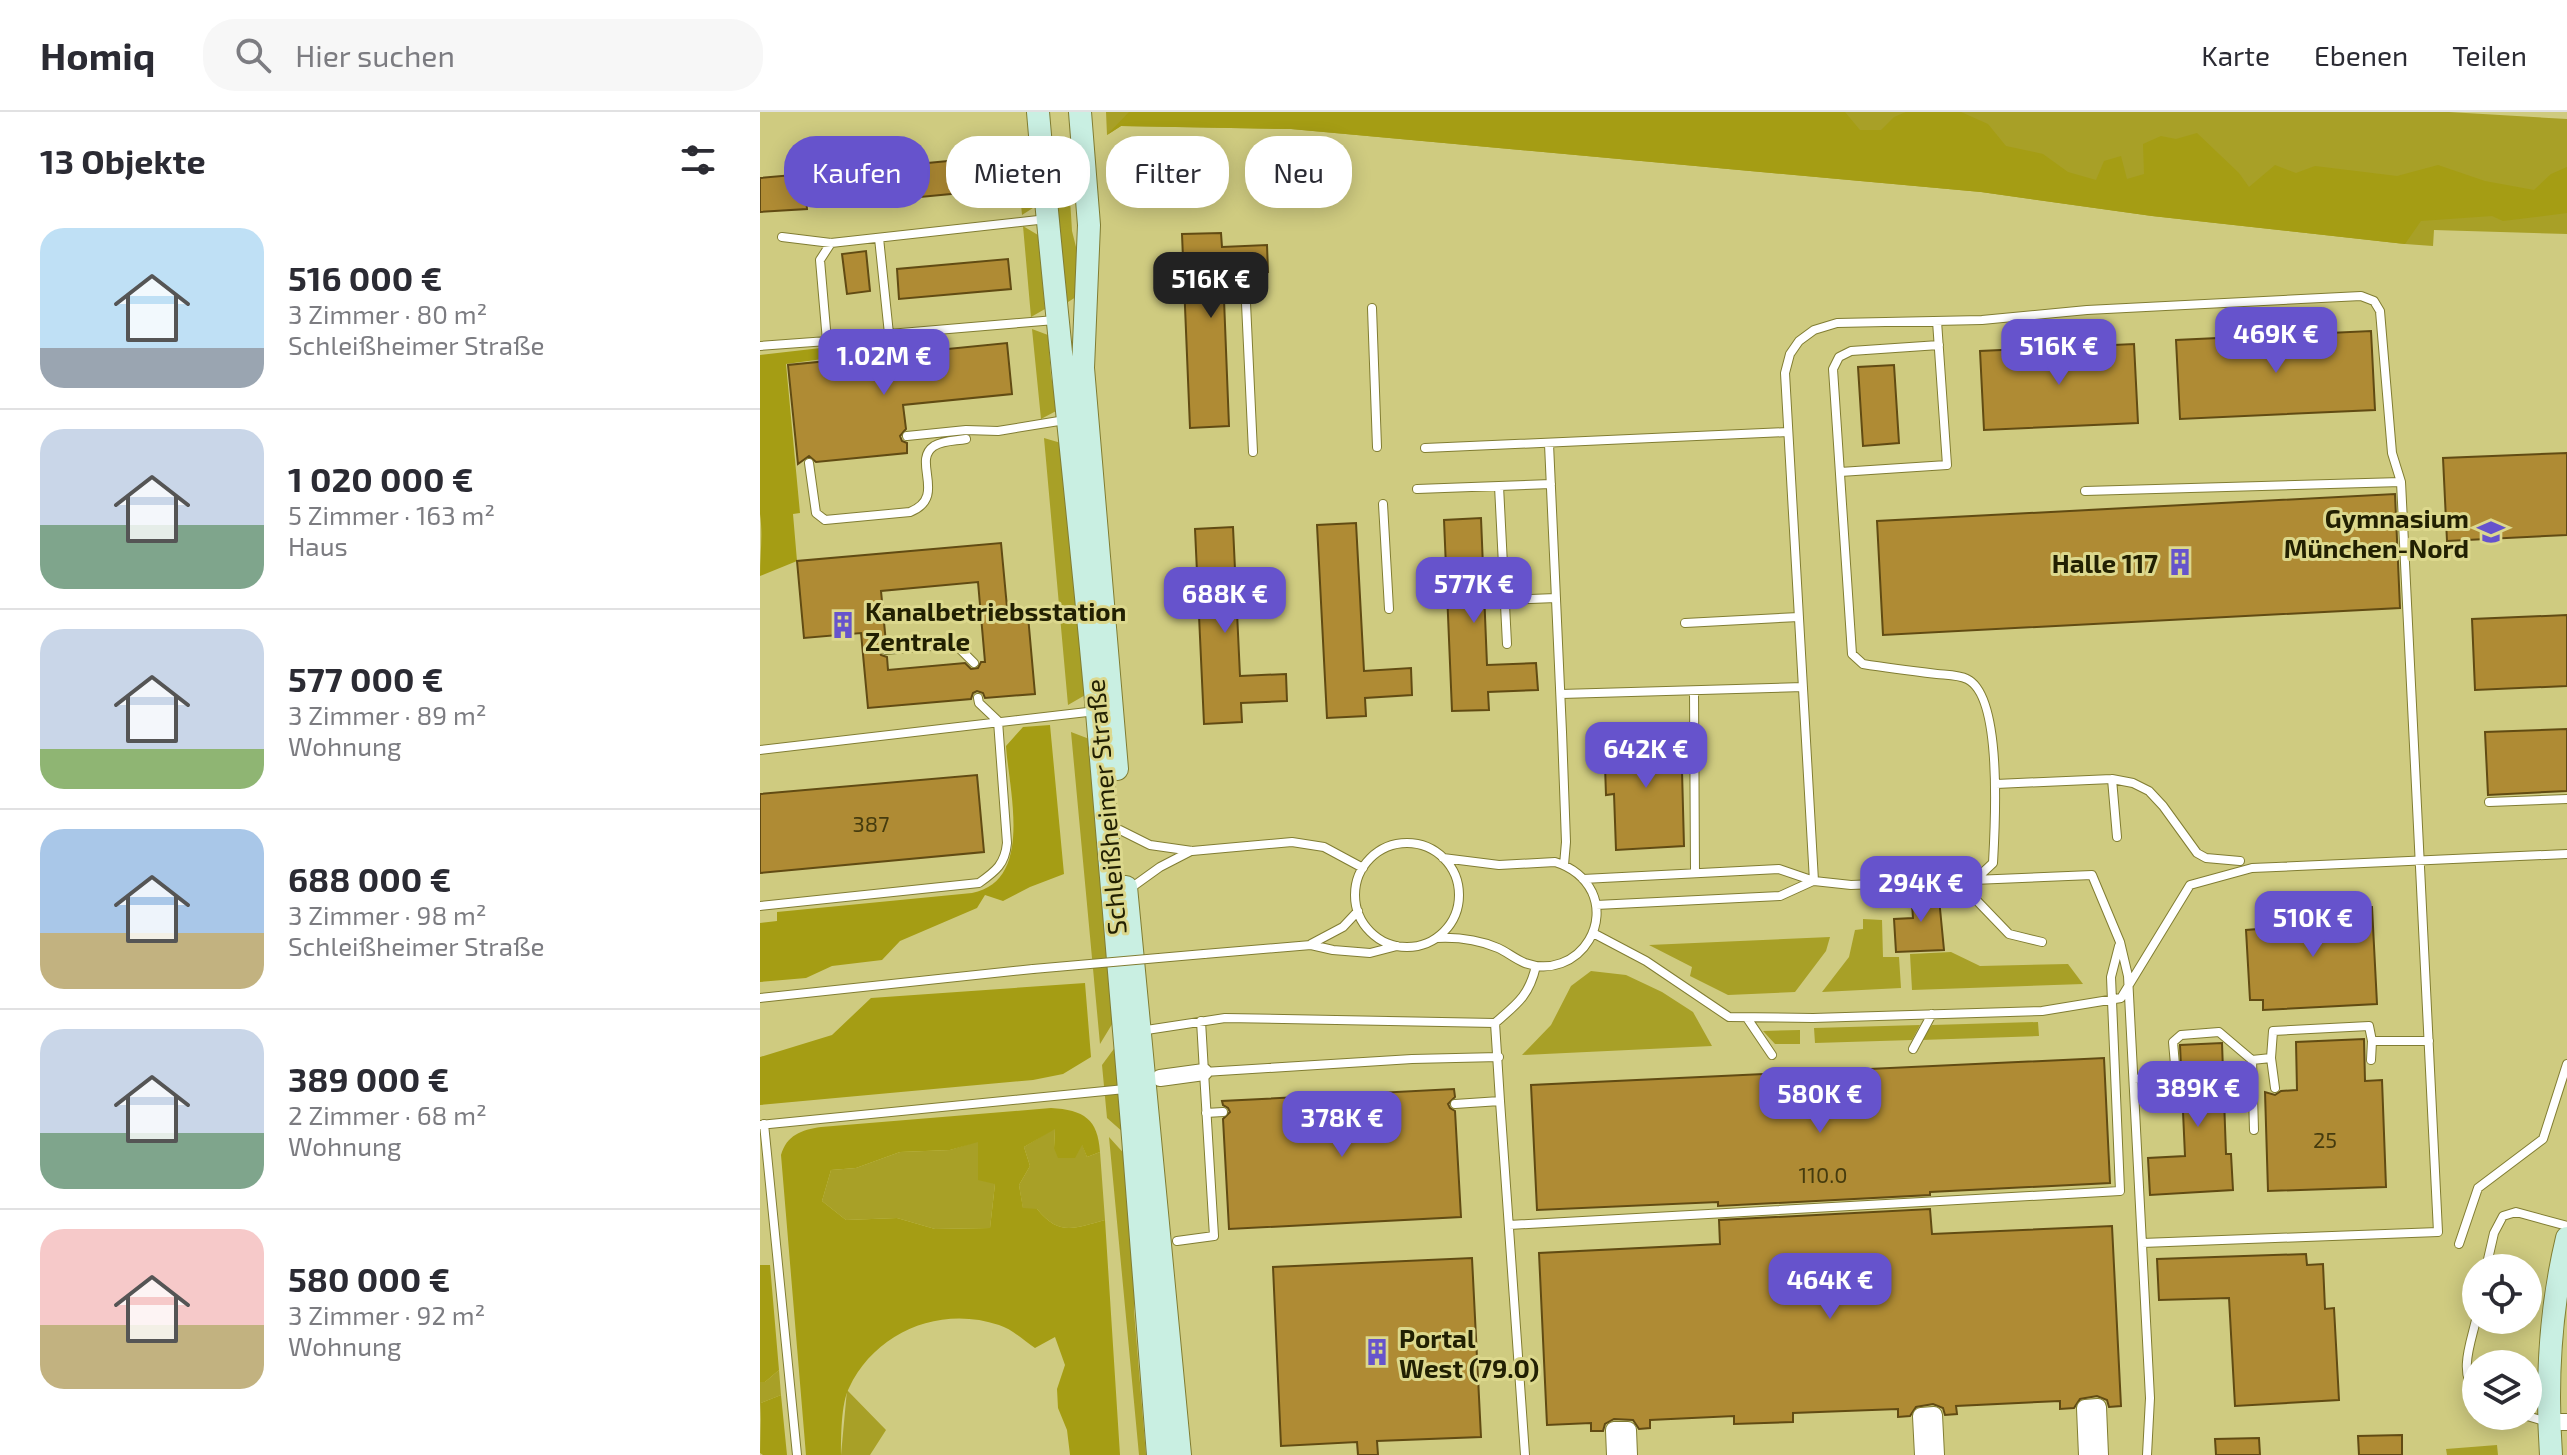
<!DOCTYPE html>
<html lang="de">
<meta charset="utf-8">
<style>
:root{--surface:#fff;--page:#f7f7f7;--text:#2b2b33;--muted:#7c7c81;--line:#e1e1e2;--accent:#6653cc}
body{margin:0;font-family:"Exo 2",sans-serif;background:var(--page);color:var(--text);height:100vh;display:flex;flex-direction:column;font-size:30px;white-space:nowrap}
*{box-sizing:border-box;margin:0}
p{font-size:26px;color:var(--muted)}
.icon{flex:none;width:44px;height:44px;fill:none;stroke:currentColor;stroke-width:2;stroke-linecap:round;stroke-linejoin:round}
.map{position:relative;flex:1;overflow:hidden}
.panel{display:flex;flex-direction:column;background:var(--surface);width:760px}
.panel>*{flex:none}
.top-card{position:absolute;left:24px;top:24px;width:760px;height:72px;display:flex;gap:16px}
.buttons{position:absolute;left:1702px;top:1142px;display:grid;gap:16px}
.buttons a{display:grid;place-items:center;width:80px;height:80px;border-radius:50%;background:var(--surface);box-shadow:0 4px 20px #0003;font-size:40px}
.price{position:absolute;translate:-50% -68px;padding:0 18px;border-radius:16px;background:var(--accent);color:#fff;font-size:26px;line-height:52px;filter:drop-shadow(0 2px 4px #0008)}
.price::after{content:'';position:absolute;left:50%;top:48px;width:24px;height:18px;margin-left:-12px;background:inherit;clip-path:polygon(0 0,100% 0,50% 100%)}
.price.current{background:#222;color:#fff}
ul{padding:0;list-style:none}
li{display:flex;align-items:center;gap:24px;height:200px;padding:0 40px}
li+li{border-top:2px solid var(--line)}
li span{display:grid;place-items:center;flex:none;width:224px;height:160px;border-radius:24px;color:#555}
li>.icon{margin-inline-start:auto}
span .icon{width:96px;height:96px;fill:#fffc;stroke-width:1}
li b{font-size:34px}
h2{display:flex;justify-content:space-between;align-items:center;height:96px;padding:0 40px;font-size:34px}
.pill{padding:0 28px;border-radius:32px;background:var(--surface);box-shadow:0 4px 20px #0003;font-size:28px;line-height:72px}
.pill.current{background:var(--accent);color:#fff}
header{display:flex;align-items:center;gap:48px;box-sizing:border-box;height:112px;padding:0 40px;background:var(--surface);border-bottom:2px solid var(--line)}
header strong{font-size:38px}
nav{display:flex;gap:44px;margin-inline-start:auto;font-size:28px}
.search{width:560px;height:72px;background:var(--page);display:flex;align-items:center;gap:20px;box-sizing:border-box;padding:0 28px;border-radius:32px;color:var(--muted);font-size:30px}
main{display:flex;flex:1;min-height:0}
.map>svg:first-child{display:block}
.green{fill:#a8a027}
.forest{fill:#a59d14;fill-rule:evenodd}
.building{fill:#af8b34;stroke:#614b13;stroke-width:2;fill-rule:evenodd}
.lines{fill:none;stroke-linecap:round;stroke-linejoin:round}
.lane-casing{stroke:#817d32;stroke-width:10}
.street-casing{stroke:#817d32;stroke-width:18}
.secondary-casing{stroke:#817d32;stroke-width:24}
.lane{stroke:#fff;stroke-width:8}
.street{stroke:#fff;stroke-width:16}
.secondary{stroke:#c9efe2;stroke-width:22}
.lane-bridge-casing{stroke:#817d32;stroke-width:10;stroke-linecap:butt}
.lane-bridge{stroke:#fff;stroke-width:8}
.labels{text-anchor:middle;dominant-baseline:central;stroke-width:6;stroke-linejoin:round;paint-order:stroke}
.number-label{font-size:22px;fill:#453b0e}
.poi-label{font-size:26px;font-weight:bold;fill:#222002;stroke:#dcd88d;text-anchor:end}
.street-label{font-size:26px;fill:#222002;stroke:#dcd88d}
</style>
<header>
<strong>Homiq</strong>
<div class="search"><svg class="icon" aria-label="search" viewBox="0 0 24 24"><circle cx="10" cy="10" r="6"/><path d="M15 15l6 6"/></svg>Hier suchen</div>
<nav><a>Karte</a><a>Ebenen</a><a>Teilen</a></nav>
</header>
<main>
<section class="panel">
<h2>13 Objekte<svg class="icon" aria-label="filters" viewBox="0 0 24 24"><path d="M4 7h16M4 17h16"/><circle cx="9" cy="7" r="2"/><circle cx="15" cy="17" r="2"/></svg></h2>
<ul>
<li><span style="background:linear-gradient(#bfe0f5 75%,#9aa5b1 0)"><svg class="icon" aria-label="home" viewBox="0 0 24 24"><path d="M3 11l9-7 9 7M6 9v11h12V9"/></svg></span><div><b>516 000 €</b><p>3 Zimmer · 80 m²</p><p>Schleißheimer Straße</p></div></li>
<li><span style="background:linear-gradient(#c9d6e8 60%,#7fa58c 0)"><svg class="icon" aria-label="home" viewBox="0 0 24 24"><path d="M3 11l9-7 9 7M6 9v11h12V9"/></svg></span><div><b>1 020 000 €</b><p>5 Zimmer · 163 m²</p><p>Haus</p></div></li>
<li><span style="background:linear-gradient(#c9d6e8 75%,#8fb573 0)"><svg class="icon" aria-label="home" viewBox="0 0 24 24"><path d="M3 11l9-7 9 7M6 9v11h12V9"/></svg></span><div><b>577 000 €</b><p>3 Zimmer · 89 m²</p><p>Wohnung</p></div></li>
<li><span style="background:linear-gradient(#a9c7e8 65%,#c2b280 0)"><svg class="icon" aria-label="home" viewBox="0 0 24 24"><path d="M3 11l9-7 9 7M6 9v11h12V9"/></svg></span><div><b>688 000 €</b><p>3 Zimmer · 98 m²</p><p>Schleißheimer Straße</p></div></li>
<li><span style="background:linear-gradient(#c9d6e8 65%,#7fa58c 0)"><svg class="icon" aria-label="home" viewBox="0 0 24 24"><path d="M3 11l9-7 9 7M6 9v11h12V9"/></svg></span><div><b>389 000 €</b><p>2 Zimmer · 68 m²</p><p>Wohnung</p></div></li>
<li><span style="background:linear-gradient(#f6c9c9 60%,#c2b280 0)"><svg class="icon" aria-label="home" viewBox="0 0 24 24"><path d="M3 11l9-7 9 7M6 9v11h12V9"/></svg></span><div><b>580 000 €</b><p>3 Zimmer · 92 m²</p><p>Wohnung</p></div></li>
</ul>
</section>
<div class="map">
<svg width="1807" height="1343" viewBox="0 0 1807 1343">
<rect width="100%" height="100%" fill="#cfcb80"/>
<path class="green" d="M 346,0 L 1689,0 L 1807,7 L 1807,122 L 1674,118 L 1673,134 L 1645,132 L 1392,104 L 1221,80 L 531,17 L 361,14 L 347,23 Z
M 270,38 L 276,94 L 262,103 L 256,39 Z
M 309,70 L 312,119 L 318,143 L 316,185 L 308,190 L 306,188 L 292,72 Z
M 263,114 L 278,123 L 285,197 L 271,205 Z
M 272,217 L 288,223 L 291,264 L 298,298 L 281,307 Z
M 284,326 L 301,331 L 327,582 L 308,593 Z
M 311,620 L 332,628 L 354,909 L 340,932 Z
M 1103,807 L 1122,808 L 1123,845 L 1139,845 L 1141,876 L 1062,880 L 1089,845 L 1095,818 L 1103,817 Z
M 1070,825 L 1066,839 L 1035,880 L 968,883 L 930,864 L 932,855 L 889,833 Z
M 1191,840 L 1220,854 L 1308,852 L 1323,872 L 1152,878 L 1150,842 Z
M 831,859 L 866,863 L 902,880 L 933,900 L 952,934 L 762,943 L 791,913 L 811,874 Z
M 1278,910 L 1279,924 L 1161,928 L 1172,913 Z
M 1160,913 L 1152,928 L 1055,931 L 1054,916 Z
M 1040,918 L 1040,932 L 1015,932 L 1003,919 Z
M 356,934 L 364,1021 L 347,1006 L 342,953 Z
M 295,1016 L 294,1036 L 322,1032 L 327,1045 L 340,1040 L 345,1108 C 314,1116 300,1125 277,1097 L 263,1097 L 259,1073 L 270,1054 L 264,1035 Z
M 349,1025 L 368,1046 L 375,1104 L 374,1199 L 386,1343 L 379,1343 Z
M 218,1029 L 235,1072 L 230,1116 L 175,1117 L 137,1106 L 86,1108 L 62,1089 L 71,1058 L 96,1056 L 140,1040 L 190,1038 Z
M 19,1258 L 21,1283 L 1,1291 L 0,1308 L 0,1270 L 5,1270 Z
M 87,1278 L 126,1318 L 110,1343 L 81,1343 Z
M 1737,1333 L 1738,1343 L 1687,1343 L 1686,1337 Z"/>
<path class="forest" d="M 369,0 L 1085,0 L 1100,18 L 1121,18 L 1134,5 L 1146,0 L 1201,0 L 1228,12 L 1246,34 L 1283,42 L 1308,60 L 1336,68 L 1344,49 L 1361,44 L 1367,67 L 1384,62 L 1383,32 L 1401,24 L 1416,27 L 1437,21 L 1479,61 L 1489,75 L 1515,53 L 1536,61 L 1555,54 L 1637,64 L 1678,53 L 1725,69 L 1774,78 L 1791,62 L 1807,55 L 1807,101 L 1743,109 L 1732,104 L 1661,109 L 1645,132 L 1392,104 L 1221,80 L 531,17 L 361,14 L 347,23 Z
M 61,236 L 63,247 L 26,252 L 40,401 L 33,402 L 37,449 L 0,464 C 0,443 3,423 0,402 L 0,243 Z
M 290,613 L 304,762 L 270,775 L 243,789 L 225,783 L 217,796 L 140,829 L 122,848 L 72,854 L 46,866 L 0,870 L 0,811 L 17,809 L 17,800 L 212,781 C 274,769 249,679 246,634 L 263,615 Z
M 325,871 L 331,945 L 303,962 L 273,968 L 0,993 L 0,945 L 72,923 L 111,886 Z
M 291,996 C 324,998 338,1007 340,1040 L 327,1045 L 322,1033 L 315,1046 L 298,1046 L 294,1036 L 295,1017 L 264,1035 L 270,1054 L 259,1073 L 263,1096 L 277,1097 C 300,1125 314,1116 345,1108 L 360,1343 L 310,1343 L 307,1318 L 298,1296 L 297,1277 L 305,1253 L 295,1225 L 275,1236 C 264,1229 252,1217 239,1213 C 180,1193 115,1220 89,1276 C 81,1291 81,1326 81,1343 L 46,1343 L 21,1043 C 27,1023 41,1018 61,1015 ZM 218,1030 L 218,1068 L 235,1072 L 230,1116 L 175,1117 L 137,1106 L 86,1108 L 62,1089 L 71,1058 L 96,1056 L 140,1040 L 190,1038 Z
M 0,1153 L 10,1153 L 19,1258 L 5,1270 L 0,1270 Z
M 21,1283 L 27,1343 L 3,1343 L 0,1341 L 1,1291 Z"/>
<path class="building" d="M 240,44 L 243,77 L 129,88 L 126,55 Z
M 44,62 L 47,97 L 0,100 L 0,66 Z
M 461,121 L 462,135 L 507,133 L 508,160 L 463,162 L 469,314 L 430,316 L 422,122 Z
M 106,139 L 110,179 L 87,182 L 82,142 Z
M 248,147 L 251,177 L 139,187 L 137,157 Z
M 1611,219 L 1615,298 L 1420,307 L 1416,228 Z
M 247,231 L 252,282 L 143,293 L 146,317 L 140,324 L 142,329 L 147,331 L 147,341 L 56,350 L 49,344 L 38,352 L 28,253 Z
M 1374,232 L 1378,311 L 1224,318 L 1220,239 Z
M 1134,253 L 1139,331 L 1103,334 L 1098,255 Z
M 1807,341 L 1807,423 L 1687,429 L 1683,346 Z
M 1635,382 L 1640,496 L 1123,523 L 1117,409 Z
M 721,406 L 727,553 L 776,551 L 778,578 L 728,580 L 729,598 L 692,599 L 684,408 Z
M 596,411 L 604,559 L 651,556 L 652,583 L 605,586 L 606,604 L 567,606 L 557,413 Z
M 473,415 L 480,564 L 526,562 L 527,589 L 481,591 L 482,610 L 444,612 L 435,417 Z
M 241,431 L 248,506 L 268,504 L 275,582 L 225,586 L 223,581 L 217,579 L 213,581 L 211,587 L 108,596 L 101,521 L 44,526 L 37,449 ZM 218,470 L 225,550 L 221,550 L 218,556 L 211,557 L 205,551 L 128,558 L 127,545 L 121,543 L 119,538 L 126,531 L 121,479 Z
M 1807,503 L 1807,574 L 1715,578 L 1712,507 Z
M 1807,617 L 1807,679 L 1728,683 L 1725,620 Z
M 921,621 L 924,734 L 856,738 L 854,682 L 846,683 L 844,624 Z
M 217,663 L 224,740 L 0,761 L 0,682 Z
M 1177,753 L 1178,762 L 1150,764 L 1149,754 Z
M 1178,776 L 1184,838 L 1136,840 L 1134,807 L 1153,806 L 1151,778 Z
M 1612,795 L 1617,892 L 1503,898 L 1503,888 L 1490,888 L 1486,818 L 1498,817 L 1497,801 Z
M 1604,927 L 1605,969 L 1622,968 L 1626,1075 L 1508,1079 L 1505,980 L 1515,983 L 1521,979 L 1537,978 L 1536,930 Z
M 1462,931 L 1466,1042 L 1471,1042 L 1473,1078 L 1390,1083 L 1388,1046 L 1425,1044 L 1420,933 Z
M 1344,946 L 1350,1071 L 1170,1080 L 1170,1083 L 958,1094 L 958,1090 L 777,1098 L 771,973 Z
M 694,977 L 695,985 L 688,992 L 690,996 L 695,999 L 701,1105 L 469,1117 L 463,1007 L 470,1000 L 468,996 L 463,993 L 462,989 Z
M 1170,1097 L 1172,1122 L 1352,1114 L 1361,1294 L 1349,1295 L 1347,1288 L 1337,1284 L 1320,1287 L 1314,1296 L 1300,1297 L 1300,1289 L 1196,1294 L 1197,1302 L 1185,1303 L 1183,1296 L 1173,1292 L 1156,1295 L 1150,1304 L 1138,1305 L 1138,1297 L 1033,1301 L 1033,1310 L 974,1312 L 974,1304 L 890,1308 L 890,1316 L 879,1317 L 873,1308 L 854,1307 L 845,1312 L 843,1319 L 831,1319 L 831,1311 L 787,1313 L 779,1141 L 960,1132 L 959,1108 Z
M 1546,1142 L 1547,1153 L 1563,1152 L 1565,1197 L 1574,1196 L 1579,1288 L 1475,1294 L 1469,1186 L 1399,1188 L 1397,1147 Z
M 712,1146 L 721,1325 L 617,1329 L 618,1343 L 598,1343 L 597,1330 L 521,1334 L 513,1155 Z
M 1642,1323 L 1642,1343 L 1599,1343 L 1598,1324 Z
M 1499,1326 L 1500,1343 L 1456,1343 L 1455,1327 Z"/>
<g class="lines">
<g class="lane-casing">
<path id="lane" d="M 22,125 L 71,131 L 287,107
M 119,126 L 129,222 L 295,208
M 485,170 L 493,340
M 612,196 L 617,335
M 1179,233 L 1091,239 L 1079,245 L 1073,257 L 1092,542 L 1103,552 C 1128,556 1152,559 1177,562 C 1186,563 1199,563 1207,567 C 1243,584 1235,715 1233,751 L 1218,765
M 0,234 L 67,229 L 60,148 L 71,131
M 147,324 L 206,318 L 238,319 L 305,308
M 789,332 L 802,620 L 806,730 L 804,753
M 665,336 L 1028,320
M 49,351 L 56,401 L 65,408 L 150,400 C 188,385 151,349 174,334 C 184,328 196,329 206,327
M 1080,360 L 1187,353 L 1177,209
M 739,374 L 747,532
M 657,377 L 791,372
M 1325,379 L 1641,370
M 623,392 L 629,497
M 744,488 L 796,486
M 925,511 L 1039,505
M 126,538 L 195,532 L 214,551
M 934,579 L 935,760
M 801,582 L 1043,575
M 0,638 L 336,599
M 1352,667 L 1357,725
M 1236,672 L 1352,667 L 1373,671 L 1389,679 L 1403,694 L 1437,741 L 1446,746 L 1480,749
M 1729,690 L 1807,687
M 360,718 L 390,733 L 432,739 L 532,730 L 564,735 L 603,756
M595 783a52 52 0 1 1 104 0a52 52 0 1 1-104 0Z
M 823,767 L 1019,757 L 1054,769 L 1091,773 L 1332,763 L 1360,830 L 1368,864 L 1390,1286 L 1387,1343
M 1054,769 L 1025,261 L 1030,242 L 1039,229 L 1054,218 L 1077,211 L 1222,208 L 1327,198 L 1601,184 L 1614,189 L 1620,199 L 1632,341 L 1641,370 L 1678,1120 L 1382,1131
M 1198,769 L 1249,822 L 1282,830
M 368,778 L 400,755 L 431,739
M 836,793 L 1020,784 L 1053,769
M 0,794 L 219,771 C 236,759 245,752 247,731 L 238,609 L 219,591 L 218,586
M 833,821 L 886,849 L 969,905 L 1053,906 L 1282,899 L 1361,886 L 1430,773 L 1492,756 L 1807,742
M 677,826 C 697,825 719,828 738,836 C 747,840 755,847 765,851 C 790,860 816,850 829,828 C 838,813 839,795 832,780 C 824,764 811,755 795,750 L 739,753 L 683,746
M 551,832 L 583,815 L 598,799
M 444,842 L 551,833 L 573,838 L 610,841 L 637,834
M 0,886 L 273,857
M 987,906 L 1012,943
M 441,909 L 444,960 L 652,947 L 739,945
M 380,919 L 465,906 L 735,911
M 1153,937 L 1172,902
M 1511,946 L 1515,976
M 1492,948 L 1494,1018
M 1611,948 L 1612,929
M 1374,967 L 1416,964 L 1413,930 L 1421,923 L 1459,920 L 1492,948 L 1511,946 L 1513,919 L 1609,914 L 1612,929 L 1669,929
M 740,989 L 765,1343
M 695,992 L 740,989 L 735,911 C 757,892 769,884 776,854
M 446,1001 L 463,1000
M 4,1012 L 37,1343
M 0,1013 L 365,977
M 749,1113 L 1360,1079 L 1351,865 L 1359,834
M 417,1129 L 454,1124 L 444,960
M 1699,1132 L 1718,1076 L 1783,1027 L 1807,952
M 1726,1156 L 1734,1121 L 1743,1104 L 1756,1100 L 1807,1114
M 1716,1208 C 1711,1230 1698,1262 1716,1280
M 1767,1304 L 1788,1310"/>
</g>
<g class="street-casing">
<path id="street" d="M 400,966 L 444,960
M 1789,1310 L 1807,1310
M 855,1343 L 854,1318 L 868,1318 L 869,1343
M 1163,1343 L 1161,1304 L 1174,1303 L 1176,1343
M 1327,1343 L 1325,1296 L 1338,1295 L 1340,1343"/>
</g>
<g class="secondary-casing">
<path id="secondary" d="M 278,0 C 295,200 319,400 337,600 C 359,848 379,1095 398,1343
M 320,0 L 329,113 L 323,256 L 357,657
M 366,775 L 420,1343
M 1791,1343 C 1786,1270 1790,1197 1807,1126"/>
</g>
<use href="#lane" class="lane"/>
<use href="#street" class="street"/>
<use href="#secondary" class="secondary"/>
<g class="lane-bridge-casing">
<path id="lane-bridge" d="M 273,857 L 444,842"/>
</g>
<use href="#lane-bridge" class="lane-bridge"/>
</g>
<defs>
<g id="school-bare" transform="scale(2.16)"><path d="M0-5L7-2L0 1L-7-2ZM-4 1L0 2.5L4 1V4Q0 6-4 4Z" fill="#6653cc" stroke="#dcd88d" stroke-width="2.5" paint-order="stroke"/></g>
<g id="building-bare" transform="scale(2.16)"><path d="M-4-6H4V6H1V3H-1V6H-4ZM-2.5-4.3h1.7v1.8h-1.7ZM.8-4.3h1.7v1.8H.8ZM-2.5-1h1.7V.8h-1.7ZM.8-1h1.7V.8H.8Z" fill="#6653cc" stroke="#dcd88d" stroke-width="2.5" paint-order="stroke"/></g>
</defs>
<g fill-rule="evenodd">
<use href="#school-bare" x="1731" y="420"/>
<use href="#building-bare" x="1420" y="450"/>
<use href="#building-bare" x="83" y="513"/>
<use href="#building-bare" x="617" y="1240"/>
</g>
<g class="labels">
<g class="number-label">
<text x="111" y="711">387</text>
<text x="1565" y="1027">25</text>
<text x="1063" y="1062">110.0</text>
</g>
<g class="poi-label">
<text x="1709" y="405">Gymnasium<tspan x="1709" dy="30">München-Nord</tspan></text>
<text x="1398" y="450">Halle 117</text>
<text x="105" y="498" text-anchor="start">Kanalbetriebsstation<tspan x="105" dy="30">Zentrale</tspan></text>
<text x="639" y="1225" text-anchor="start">Portal<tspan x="639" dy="30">West (79.0)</tspan></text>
</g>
<g class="street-label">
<text transform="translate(345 695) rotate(-95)">Schleißheimer Straße</text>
</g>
</g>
</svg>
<div class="buttons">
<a><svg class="icon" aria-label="locate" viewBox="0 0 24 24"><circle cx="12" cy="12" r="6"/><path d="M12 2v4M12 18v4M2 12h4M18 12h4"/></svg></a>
<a><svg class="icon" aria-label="layers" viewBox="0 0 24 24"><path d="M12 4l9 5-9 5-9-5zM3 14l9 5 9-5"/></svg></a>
</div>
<b class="price current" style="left:451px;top:208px">516K €</b>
<b class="price" style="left:1516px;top:263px">469K €</b>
<b class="price" style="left:1299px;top:275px">516K €</b>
<b class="price" style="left:124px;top:285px">1.02M €</b>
<b class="price" style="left:714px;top:513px">577K €</b>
<b class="price" style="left:465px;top:523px">688K €</b>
<b class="price" style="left:886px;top:678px">642K €</b>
<b class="price" style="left:1161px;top:812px">294K €</b>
<b class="price" style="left:1553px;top:847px">510K €</b>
<b class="price" style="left:1438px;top:1017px">389K €</b>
<b class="price" style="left:1060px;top:1023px">580K €</b>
<b class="price" style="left:582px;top:1047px">378K €</b>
<b class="price" style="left:1070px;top:1209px">464K €</b>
<div class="top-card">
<a class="pill current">Kaufen</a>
<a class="pill">Mieten</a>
<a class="pill">Filter</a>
<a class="pill">Neu</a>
</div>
</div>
</main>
